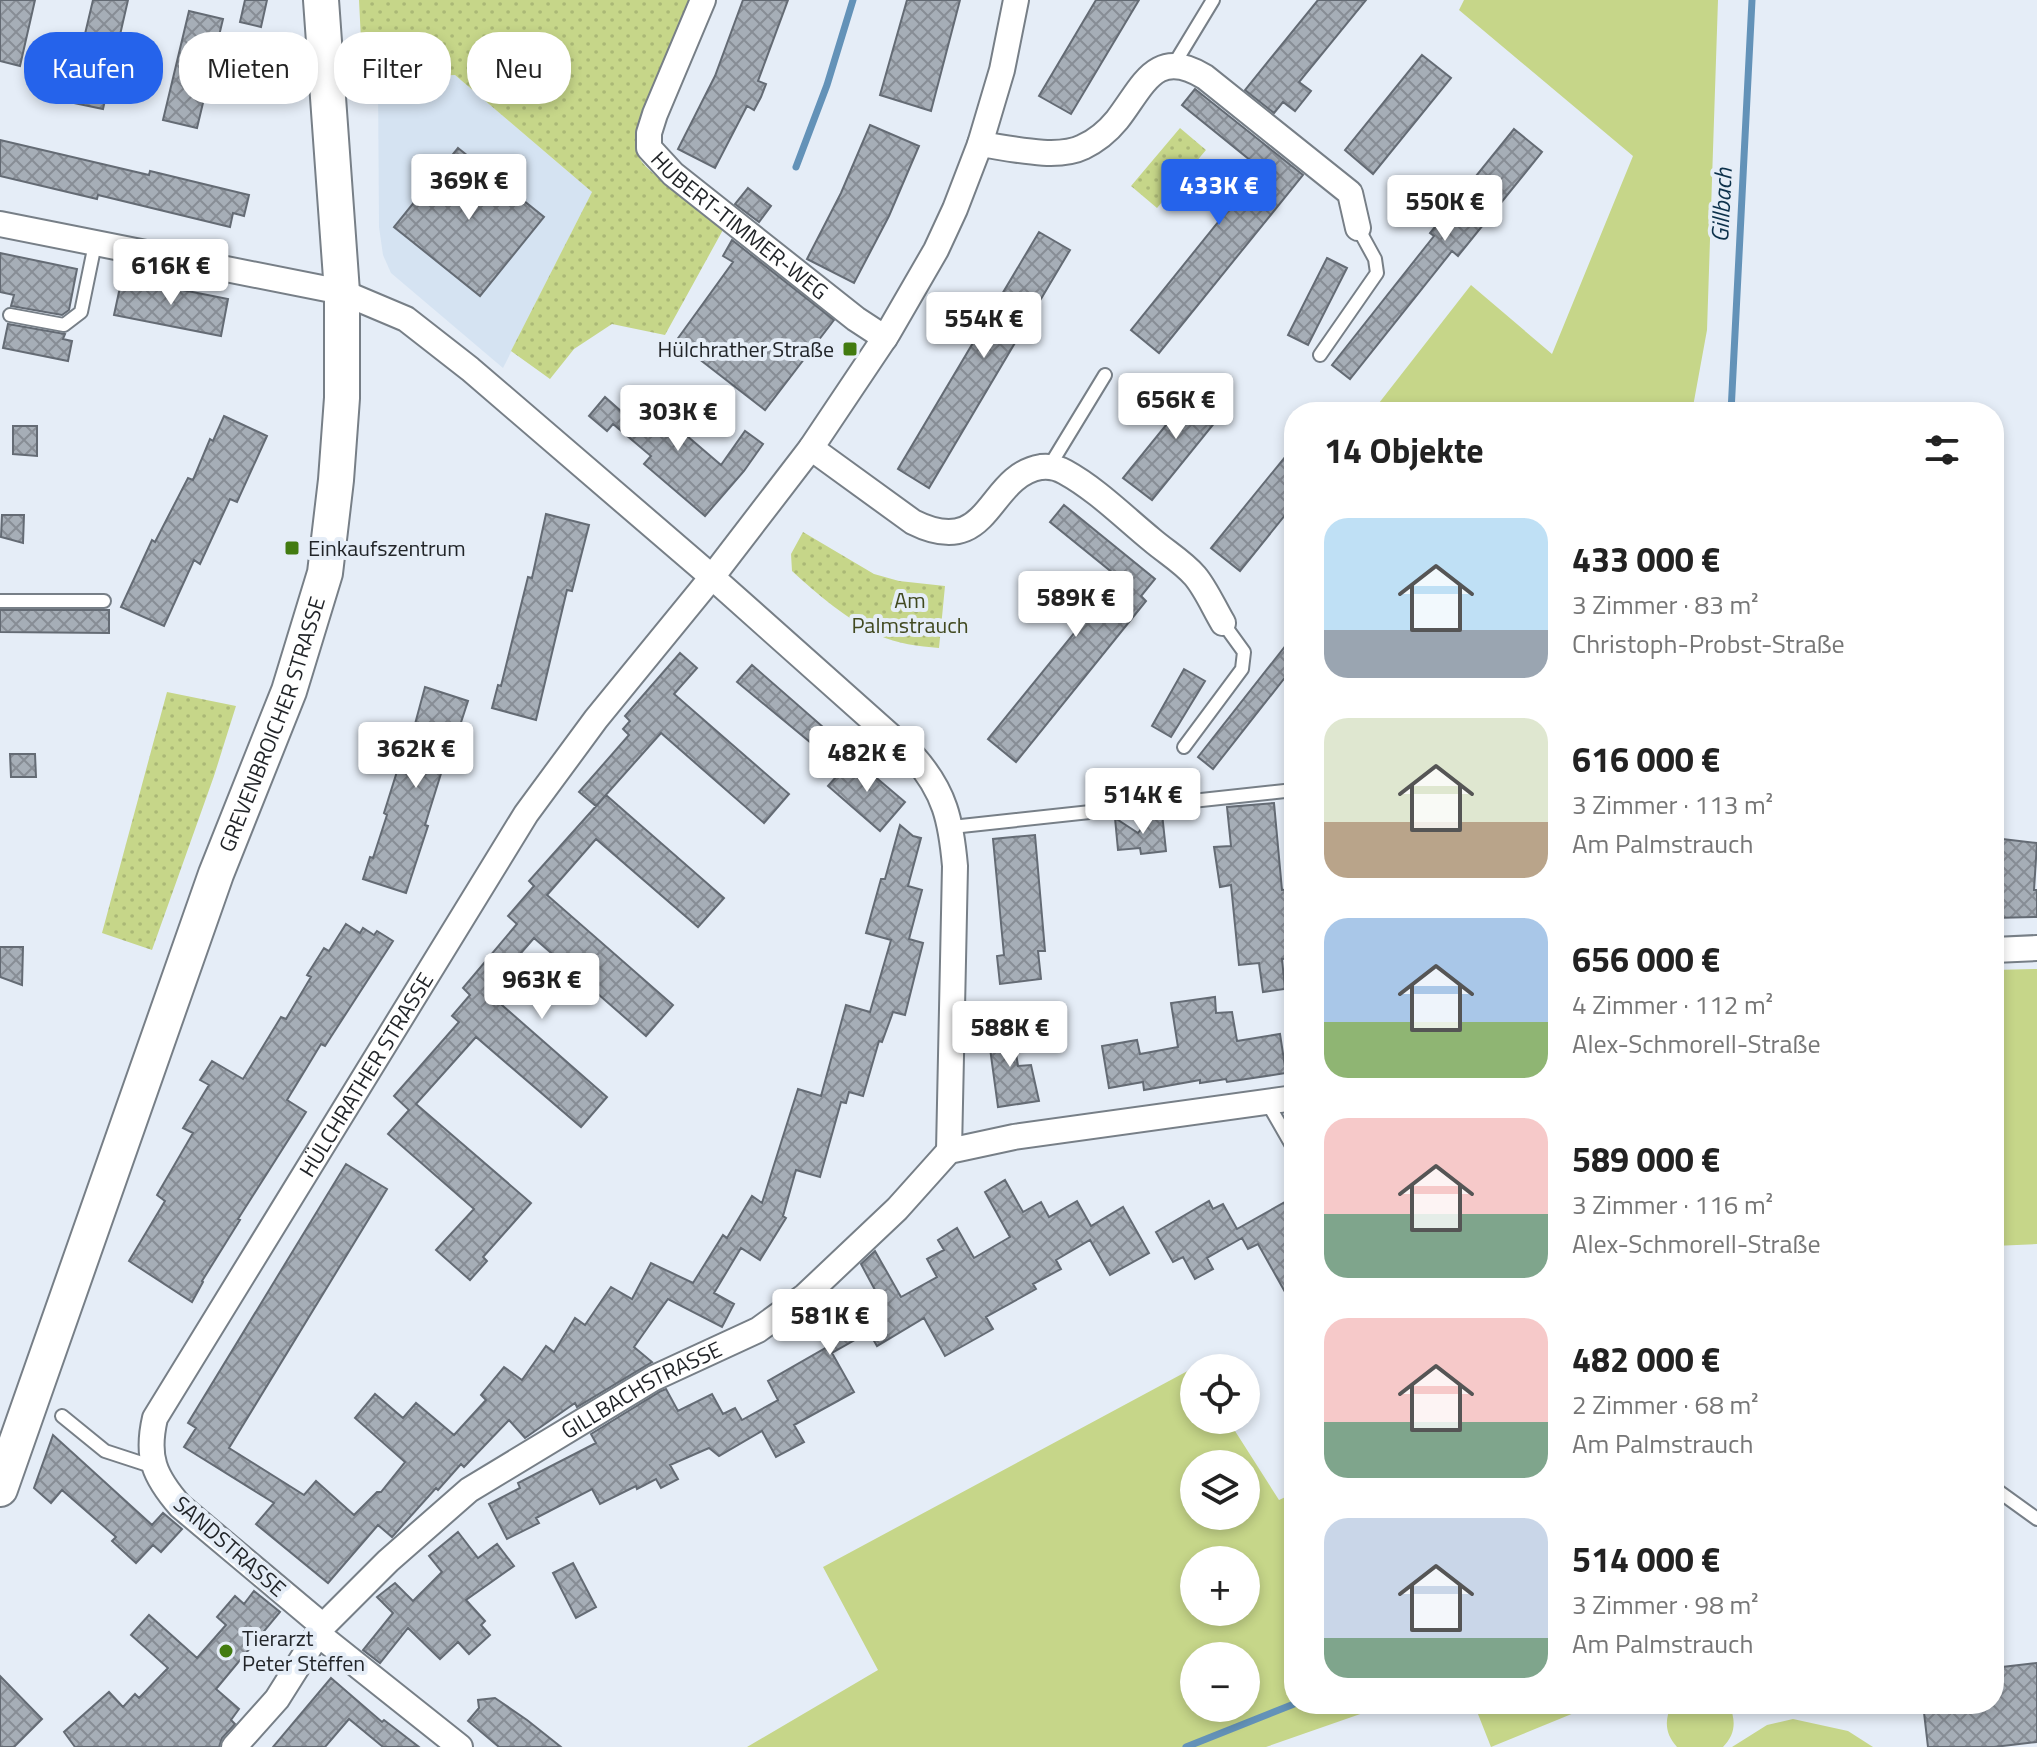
<!DOCTYPE html>
<html lang="de">
<meta charset="utf-8">
<style>
:root{--surface:#fff;--page:#f2f2f2;--text:#222;--muted:#767676;--accent:#2563eb}
body{margin:0;font-family:"Titillium Web",sans-serif;background:var(--page);color:var(--text);height:100vh;display:flex;flex-direction:column;font-size:30px;white-space:nowrap}
*{box-sizing:border-box;margin:0}
p{font-size:26px;color:var(--muted)}
.icon{flex:none;width:44px;height:44px;fill:none;stroke:currentColor;stroke-width:2;stroke-linecap:round;stroke-linejoin:round}
.map{position:relative;flex:1;overflow:hidden}
.drawer{position:absolute;left:1284px;top:402px;width:720px;height:1312px;display:flex;flex-direction:column;background:var(--surface);border-radius:32px;box-shadow:0 4px 12px #0003}
.drawer>*{flex:none}
.top-card{position:absolute;left:24px;top:32px;width:760px;height:72px;display:flex;gap:16px}
.controls{position:absolute;left:1180px;top:1354px;display:grid;gap:16px}
.controls a{display:grid;place-items:center;width:80px;height:80px;border-radius:50%;background:var(--surface);box-shadow:0 4px 12px #0003;font-size:40px}
.price{position:absolute;translate:-50% -68px;padding:0 18px;border-radius:8px;background:#fff;color:#222;font-size:26px;line-height:52px;filter:drop-shadow(0 2px 4px #0008)}
.price::after{content:'';position:absolute;left:50%;top:48px;width:24px;height:18px;margin-left:-12px;background:inherit;clip-path:polygon(0 0,100% 0,50% 100%)}
.price.on{background:var(--accent);color:#fff}
ul{padding:0;list-style:none}
li{display:flex;align-items:center;gap:24px;height:200px;padding:0 40px}
li span{display:grid;place-items:center;flex:none;width:224px;height:160px;border-radius:24px;color:#555}
li>.icon{margin-inline-start:auto}
span .icon{width:96px;height:96px;fill:#fffc;stroke-width:1}
li b{font-size:34px}
h2{display:flex;justify-content:space-between;align-items:center;height:96px;padding:0 40px;font-size:34px}
.chip{padding:0 28px;border-radius:32px;background:var(--surface);box-shadow:0 4px 12px #0003;font-size:28px;line-height:72px}
.chip.on{background:var(--accent);color:#fff}
.map>svg:first-child{display:block}
.built{fill:#d5e3f2}
.grass{fill:#c6d689;fill-rule:evenodd}
.park{fill:url(#park-dots)}
.lines{fill:none;stroke-linecap:round;stroke-linejoin:round}
.stream{stroke:#6392b8;stroke-width:7}
.building{fill:url(#building-cross-hatch);stroke:#646b74;stroke-width:2}
.lane-casing{stroke:#777f87;stroke-width:16}
.street-casing{stroke:#777f87;stroke-width:28}
.secondary-casing{stroke:#777f87;stroke-width:38}
.lane{stroke:#fff;stroke-width:12}
.street{stroke:#fff;stroke-width:24}
.secondary{stroke:#fff;stroke-width:34}
.poi-dot{fill:#427b10;stroke:#e5edf7;stroke-width:3}
.labels{text-anchor:middle;dominant-baseline:central;stroke-width:8;stroke-linejoin:round;paint-order:stroke}
.street-label{font-size:22px;fill:#222529;stroke:#e5edf7}
.poi-label{font-size:22px;fill:#222529;stroke:#e5edf7;text-anchor:start}
.park-label{font-size:22px;fill:#414920;stroke:#e5edf7}
.water-label{font-size:24px;font-style:italic;fill:#0c314b;stroke:#e5edf7}
</style>
<div class="map">
<svg width="2037" height="1747" viewBox="0 0 2037 1747">
<defs>
<pattern id="park-dots" width="8" height="8" patternUnits="userSpaceOnUse" patternTransform="scale(2)"><rect width="8" height="8" fill="#c6d689"/><path d="M2 2h.1M6 6h.1" fill="none" stroke="#aab876" stroke-width="1.8" stroke-linecap="round"/></pattern>
<pattern id="building-cross-hatch" width="8" height="8" patternUnits="userSpaceOnUse" patternTransform="scale(2)"><rect width="8" height="8" fill="#a6aeb7"/><path d="M0 0l8 8M0 8l8-8" fill="none" stroke="#878d95"/></pattern>
</defs>
<rect width="100%" height="100%" fill="#e5edf7"/>
<path class="built" d="M 455,75 L 592,192 L 503,368 L 391,273 L 383,255 L 379,227 L 378,80 Z"/>
<path class="grass" d="M 1464,0 L 1718,0 L 1707,330 L 1692,412 L 1372,412 L 1471,285 L 1552,354 L 1633,156 L 1459,10 Z
M 2037,969 L 2037,1244 L 1994,1246 L 1994,970 Z
M 1195,1367 L 1194,1420 L 1228,1420 L 1279,1500 L 1294,1493 L 1294,1704 L 1389,1704 L 1266,1747 L 747,1747 L 878,1670 L 823,1567 ZM 1194,1464 L 1246,1464 L 1246,1516 L 1194,1516 ZM 1194,1560 L 1246,1560 L 1246,1612 L 1194,1612 ZM 1194,1656 L 1246,1656 L 1246,1708 L 1194,1708 Z
M 1474,1704 L 1596,1704 L 1491,1747 Z
M 1672,1704 L 1729,1704 C 1736,1720 1736,1734 1723,1747 L 1677,1747 C 1665,1734 1664,1720 1672,1704 Z
M 1793,1719 L 1848,1731 L 1873,1747 L 1732,1747 L 1767,1725 Z"/>
<path class="park" d="M 359,0 L 692,0 L 639,121 C 635,133 634,147 640,159 C 649,175 707,214 724,228 L 665,335 L 612,324 L 574,349 L 550,379 L 511,351 L 592,192 L 455,75 L 363,80 Z
M 1180,128 L 1206,150 L 1157,208 L 1131,186 Z
M 803,532 L 874,574 L 899,581 L 945,586 L 939,648 C 919,646 897,644 878,635 C 847,619 817,594 792,571 L 791,554 Z
M 167,692 L 236,706 L 214,776 L 152,950 L 102,933 Z"/>
<g class="lines">
<path class="stream" d="M 796,167 L 827,85 L 853,0
M 1731,412 L 1752,0
M 1186,1747 L 1294,1704"/>
</g>
<path class="building" d="M 0,0 L 35,0 L 20,66 L 0,61 Z
M 93,0 L 128,0 L 103,109 L 69,102 Z
M 245,0 L 267,0 L 261,27 L 240,22 Z
M 743,0 L 788,0 L 758,81 L 766,84 L 761,97 L 754,110 L 747,106 L 715,168 L 678,149 L 715,76 Z
M 907,0 L 960,0 L 931,111 L 880,95 Z
M 1096,0 L 1139,0 L 1071,114 L 1039,96 Z
M 1318,0 L 1366,0 L 1299,82 L 1311,91 L 1295,111 L 1283,102 L 1274,113 L 1245,90 Z
M 189,11 L 223,19 L 197,128 L 163,120 Z
M 1422,55 L 1451,78 L 1373,174 L 1345,150 Z
M 1195,89 L 1303,175 L 1159,353 L 1131,330 L 1261,169 L 1182,105 Z
M 870,125 L 919,146 L 889,216 L 854,283 L 807,259 L 841,193 Z
M 1514,129 L 1542,152 L 1458,256 L 1452,251 L 1350,379 L 1332,365 L 1434,236 L 1430,233 Z
M 0,140 L 149,175 L 150,171 L 249,195 L 244,216 L 233,213 L 230,227 L 98,195 L 97,199 L 0,176 Z
M 458,148 L 544,217 L 480,296 L 394,227 Z
M 748,188 L 771,206 L 759,222 L 735,204 Z
M 1039,232 L 1070,250 L 929,488 L 898,469 Z
M 732,240 L 834,320 L 765,410 L 676,341 L 733,262 L 723,256 Z
M 0,253 L 77,269 L 69,310 L 62,315 L 11,306 L 14,295 L 0,292 Z
M 1327,258 L 1347,268 L 1308,345 L 1288,335 Z
M 122,278 L 228,299 L 221,336 L 114,315 Z
M 8,324 L 65,334 L 63,339 L 72,341 L 68,361 L 3,348 Z
M 1201,382 L 1229,405 L 1152,500 L 1123,478 Z
M 638,394 L 721,465 L 745,431 L 763,444 L 744,471 L 705,516 L 644,464 L 651,456 L 613,424 L 607,431 L 589,416 L 605,397 L 622,412 Z
M 224,416 L 267,436 L 237,502 L 230,499 L 200,564 L 194,560 L 164,626 L 121,607 L 152,540 L 155,542 L 188,478 L 193,480 L 210,439 L 213,441 Z
M 13,426 L 37,426 L 37,456 L 13,454 Z
M 1294,446 L 1294,504 L 1240,571 L 1211,548 Z
M 1064,505 L 1155,579 L 1141,596 L 1146,601 L 1016,762 L 988,739 L 1119,578 L 1050,522 Z
M 546,514 L 589,525 L 572,591 L 567,590 L 536,720 L 492,708 L 498,685 L 501,686 L 528,577 L 532,578 Z
M 2,515 L 24,515 L 23,543 L 1,537 Z
M 0,610 L 109,610 L 109,633 L 0,632 Z
M 1294,635 L 1294,666 L 1213,769 L 1198,757 Z
M 680,653 L 697,668 L 674,694 L 789,794 L 764,823 L 661,733 L 596,806 L 579,792 L 629,735 L 623,729 L 630,721 L 625,716 Z
M 752,665 L 823,727 L 810,742 L 737,682 Z
M 1184,669 L 1205,681 L 1171,737 L 1152,726 Z
M 425,687 L 468,701 L 447,765 L 444,764 L 434,796 L 425,825 L 428,826 L 406,893 L 363,879 L 370,857 L 373,858 L 387,815 L 384,813 L 404,749 L 408,750 Z
M 10,754 L 35,754 L 36,777 L 11,777 Z
M 853,758 L 905,802 L 880,831 L 828,786 Z
M 606,795 L 724,898 L 698,927 L 596,839 L 547,895 L 673,1005 L 646,1036 L 534,938 L 487,992 L 607,1097 L 581,1127 L 476,1037 L 416,1104 L 531,1203 L 483,1257 L 487,1261 L 470,1280 L 436,1250 L 474,1209 L 388,1134 L 409,1110 L 394,1096 L 459,1022 L 452,1016 L 470,995 L 463,988 L 517,924 L 508,916 L 534,886 L 529,881 Z
M 1274,803 L 1282,890 L 1294,889 L 1294,958 L 1282,959 L 1285,989 L 1263,992 L 1259,963 L 1239,965 L 1231,885 L 1220,887 L 1214,847 L 1231,846 L 1227,807 Z
M 1162,813 L 1166,851 L 1141,854 L 1140,848 L 1118,850 L 1115,818 L 1138,833 L 1153,814 Z
M 900,825 L 913,836 L 921,838 L 908,886 L 922,890 L 909,939 L 923,943 L 905,1015 L 893,1012 L 882,1042 L 879,1041 L 863,1096 L 849,1092 L 846,1103 L 841,1102 L 820,1177 L 796,1170 L 783,1216 L 786,1218 L 760,1260 L 741,1248 L 714,1293 L 734,1304 L 722,1327 L 668,1299 L 634,1347 L 652,1362 L 577,1407 L 575,1403 L 525,1438 L 509,1420 L 464,1467 L 461,1464 L 438,1490 L 436,1488 L 392,1537 L 378,1525 L 328,1583 L 256,1524 L 274,1503 L 184,1447 L 196,1428 L 188,1423 L 346,1164 L 387,1189 L 229,1448 L 304,1495 L 316,1481 L 354,1515 L 377,1492 L 381,1492 L 405,1462 L 355,1418 L 375,1394 L 403,1418 L 416,1403 L 454,1435 L 486,1400 L 481,1395 L 504,1367 L 522,1380 L 546,1346 L 554,1352 L 575,1318 L 585,1325 L 611,1287 L 632,1299 L 651,1263 L 693,1283 L 723,1235 L 727,1238 L 752,1196 L 762,1203 L 798,1089 L 821,1096 L 846,1005 L 870,1012 L 891,940 L 866,933 L 881,879 L 885,879 Z
M 1035,835 L 1045,951 L 1038,951 L 1041,979 L 1000,984 L 997,956 L 1004,955 L 993,839 Z
M 1994,838 L 2037,843 L 2034,890 L 2037,890 L 2037,917 L 1994,918 Z
M 346,924 L 360,933 L 363,928 L 374,935 L 377,931 L 393,941 L 325,1046 L 321,1044 L 287,1100 L 306,1112 L 238,1219 L 240,1220 L 202,1281 L 203,1282 L 192,1302 L 129,1261 L 165,1201 L 157,1195 L 193,1133 L 183,1128 L 209,1085 L 200,1080 L 212,1061 L 243,1079 L 281,1017 L 286,1019 L 311,977 L 307,975 L 324,948 L 329,951 Z
M 0,947 L 23,947 L 22,985 L 0,977 Z
M 1215,997 L 1216,1013 L 1232,1012 L 1237,1041 L 1280,1034 L 1286,1073 L 1227,1082 L 1226,1079 L 1200,1083 L 1200,1080 L 1144,1090 L 1143,1082 L 1109,1088 L 1102,1046 L 1137,1040 L 1140,1054 L 1178,1047 L 1171,1003 Z
M 1011,1022 L 1018,1066 L 1031,1065 L 1039,1101 L 998,1107 L 987,1026 Z
M 1005,1180 L 1023,1212 L 1041,1202 L 1049,1217 L 1077,1201 L 1091,1226 L 1123,1207 L 1149,1253 L 1110,1275 L 1090,1240 L 1056,1260 L 1061,1269 L 1033,1284 L 1036,1289 L 986,1317 L 993,1329 L 945,1356 L 924,1318 L 877,1346 L 869,1332 L 832,1353 L 854,1392 L 794,1425 L 804,1442 L 776,1457 L 762,1431 L 719,1456 L 709,1448 L 670,1465 L 678,1479 L 661,1488 L 656,1479 L 637,1489 L 636,1486 L 600,1504 L 592,1489 L 536,1518 L 539,1523 L 507,1539 L 489,1504 L 520,1488 L 518,1483 L 596,1443 L 591,1434 L 661,1391 L 666,1389 L 678,1411 L 712,1394 L 723,1414 L 735,1408 L 742,1420 L 778,1400 L 768,1381 L 827,1347 L 817,1327 L 855,1306 L 853,1303 L 875,1290 L 861,1264 L 875,1251 L 901,1297 L 937,1277 L 927,1259 L 944,1250 L 938,1240 L 957,1228 L 974,1258 L 1010,1237 L 985,1192 Z
M 1294,1197 L 1294,1308 L 1258,1244 L 1248,1249 L 1242,1238 L 1207,1258 L 1213,1269 L 1195,1279 L 1183,1257 L 1173,1262 L 1156,1232 L 1209,1201 L 1213,1209 L 1223,1204 L 1237,1229 Z
M 53,1435 L 152,1525 L 163,1513 L 182,1529 L 161,1552 L 153,1545 L 136,1563 L 112,1541 L 116,1537 L 62,1490 L 51,1503 L 34,1488 Z
M 458,1532 L 478,1558 L 497,1544 L 514,1566 L 466,1600 L 485,1621 L 481,1625 L 490,1635 L 469,1654 L 458,1642 L 440,1659 L 408,1628 L 380,1663 L 363,1650 L 393,1613 L 377,1597 L 395,1583 L 413,1601 L 442,1572 L 429,1556 Z
M 573,1563 L 596,1607 L 576,1618 L 553,1573 Z
M 254,1591 L 280,1612 L 216,1689 L 239,1709 L 231,1720 L 235,1724 L 222,1738 L 219,1747 L 75,1747 L 64,1732 L 109,1692 L 123,1707 L 135,1694 L 139,1698 L 168,1668 L 131,1635 L 149,1615 L 197,1658 L 226,1625 L 217,1617 L 235,1596 L 244,1604 Z
M 2037,1663 L 2037,1742 L 1994,1747 L 1928,1747 L 1923,1704 L 1994,1704 L 1994,1668 Z
M 0,1676 L 42,1719 L 14,1747 L 0,1747 Z
M 331,1678 L 382,1722 L 384,1720 L 419,1747 L 383,1747 L 349,1719 L 325,1747 L 273,1747 Z
M 495,1698 L 527,1720 L 561,1747 L 499,1747 L 468,1721 L 479,1708 L 478,1700 Z"/>
<g class="lines">
<g class="lane-casing">
<path id="lane" d="M 1173,66 L 1213,0
M 10,315 L 64,325 L 81,312 L 95,244
M 1320,355 L 1377,273 L 1375,259 L 1358,228
M 1049,467 L 1105,375
M 0,601 L 104,601
M 1184,747 L 1242,669 L 1244,652 L 1223,623
M 952,827 L 1294,790
M 1267,1102 L 1294,1149
M 62,1416 L 105,1451 L 154,1467
M 1994,1488 L 2037,1519"/>
</g>
<g class="street-casing">
<g id="street">
<path id="s1" d="M 703,0 L 655,114 L 649,133 L 649,148 L 673,174 L 856,319 L 885,338"/>
<path d="M 980,144 C 1009,148 1057,160 1083,147 C 1096,141 1108,131 1117,120 C 1143,87 1155,46 1205,77 L 1350,193 L 1358,228"/>
<path d="M 0,224 L 342,292 L 406,319 L 470,369 L 712,577 L 914,757 C 945,792 951,821 955,866 L 949,1151"/>
<path d="M 811,448 L 913,522 C 991,561 986,476 1041,467 C 1049,466 1058,468 1065,472 C 1096,489 1124,517 1152,540 C 1166,552 1183,562 1195,576 C 1206,589 1214,608 1223,623"/>
<path d="M 1994,950 L 2037,948"/>
<path id="s2" d="M 323,1626 L 180,1506 C 154,1476 146,1457 155,1418 L 526,814 L 596,719 L 712,577 L 811,448 L 888,333 L 936,250 L 955,209 L 980,144 L 1002,70 L 1016,0"/>
<path d="M 318,1634 L 460,1747"/>
<path id="s3" d="M 234,1747 L 277,1699 L 323,1626 L 388,1561 L 469,1490 L 654,1378 L 758,1330 L 805,1296 L 897,1209 L 949,1151 L 1014,1137 L 1294,1098"/>
</g>
</g>
<g class="secondary-casing">
<g id="secondary">
<path id="s4" d="M 0,1489 L 216,874 L 289,691 L 325,573 L 336,480 L 342,398 L 342,292 L 321,0"/>
</g>
</g>
<use href="#lane" class="lane"/>
<use href="#street" class="street"/>
<use href="#secondary" class="secondary"/>
</g>
<g class="poi-dot">
<rect x="842" y="341" width="16" height="16" rx="4"/>
<rect x="284" y="540" width="16" height="16" rx="4"/>
<circle cx="226" cy="1651" r="8"/>
</g>
<g class="labels">
<g class="street-label">
<text stroke="none"><textPath href="#s1" startOffset="278">HUBERT-TIMMER-WEG</textPath></text>
<text stroke="none"><textPath href="#s4" startOffset="812">GREVENBROICHER STRASSE</textPath></text>
<text stroke="none"><textPath href="#s2" startOffset="686">HÜLCHRATHER STRASSE</textPath></text>
<text stroke="none"><textPath href="#s3" startOffset="550">GILLBACHSTRASSE</textPath></text>
<text transform="translate(230 1546) rotate(41)">SANDSTRASSE</text>
</g>
<g class="poi-label">
<text x="834" y="349" text-anchor="end">Hülchrather Straße</text>
<text x="308" y="548">Einkaufszentrum</text>
<text x="242" y="1638">Tierarzt<tspan x="242" dy="25">Peter Steffen</tspan></text>
</g>
<g class="park-label">
<text x="910" y="600">Am<tspan x="910" dy="25">Palmstrauch</tspan></text>
</g>
<g class="water-label">
<text transform="translate(1721 205) rotate(-87)">Gillbach</text>
</g>
</g>
</svg>
<div class="controls">
<a><svg class="icon" aria-label="locate" viewBox="0 0 24 24"><circle cx="12" cy="12" r="6"/><path d="M12 2v4M12 18v4M2 12h4M18 12h4"/></svg></a>
<a><svg class="icon" aria-label="layers" viewBox="0 0 24 24"><path d="M12 4l9 5-9 5-9-5zM3 14l9 5 9-5"/></svg></a>
<a>+</a>
<a>−</a>
</div>
<b class="price" style="left:469px;top:222px">369K €</b>
<b class="price on" style="left:1219px;top:227px">433K €</b>
<b class="price" style="left:1445px;top:243px">550K €</b>
<b class="price" style="left:171px;top:307px">616K €</b>
<b class="price" style="left:984px;top:360px">554K €</b>
<b class="price" style="left:1176px;top:441px">656K €</b>
<b class="price" style="left:678px;top:453px">303K €</b>
<b class="price" style="left:1076px;top:639px">589K €</b>
<b class="price" style="left:416px;top:790px">362K €</b>
<b class="price" style="left:867px;top:794px">482K €</b>
<b class="price" style="left:1143px;top:836px">514K €</b>
<b class="price" style="left:542px;top:1021px">963K €</b>
<b class="price" style="left:1010px;top:1069px">588K €</b>
<b class="price" style="left:830px;top:1357px">581K €</b>
<div class="top-card">
<a class="chip on">Kaufen</a>
<a class="chip">Mieten</a>
<a class="chip">Filter</a>
<a class="chip">Neu</a>
</div>
<section class="drawer">
<h2>14 Objekte<svg class="icon" aria-label="filters" viewBox="0 0 24 24"><path d="M4 7h16M4 17h16"/><circle cx="9" cy="7" r="2"/><circle cx="15" cy="17" r="2"/></svg></h2>
<ul>
<li><span style="background:linear-gradient(#bfe0f5 70%,#9aa5b1 0)"><svg class="icon" aria-label="home" viewBox="0 0 24 24"><path d="M3 11l9-7 9 7M6 9v11h12V9"/></svg></span><div><b>433 000 €</b><p>3 Zimmer · 83 m²</p><p>Christoph-Probst-Straße</p></div></li>
<li><span style="background:linear-gradient(#dfe7d0 65%,#b9a48a 0)"><svg class="icon" aria-label="home" viewBox="0 0 24 24"><path d="M3 11l9-7 9 7M6 9v11h12V9"/></svg></span><div><b>616 000 €</b><p>3 Zimmer · 113 m²</p><p>Am Palmstrauch</p></div></li>
<li><span style="background:linear-gradient(#a9c7e8 65%,#8fb573 0)"><svg class="icon" aria-label="home" viewBox="0 0 24 24"><path d="M3 11l9-7 9 7M6 9v11h12V9"/></svg></span><div><b>656 000 €</b><p>4 Zimmer · 112 m²</p><p>Alex-Schmorell-Straße</p></div></li>
<li><span style="background:linear-gradient(#f6c9c9 60%,#7fa58c 0)"><svg class="icon" aria-label="home" viewBox="0 0 24 24"><path d="M3 11l9-7 9 7M6 9v11h12V9"/></svg></span><div><b>589 000 €</b><p>3 Zimmer · 116 m²</p><p>Alex-Schmorell-Straße</p></div></li>
<li><span style="background:linear-gradient(#f6c9c9 65%,#7fa58c 0)"><svg class="icon" aria-label="home" viewBox="0 0 24 24"><path d="M3 11l9-7 9 7M6 9v11h12V9"/></svg></span><div><b>482 000 €</b><p>2 Zimmer · 68 m²</p><p>Am Palmstrauch</p></div></li>
<li><span style="background:linear-gradient(#c9d6e8 75%,#7fa58c 0)"><svg class="icon" aria-label="home" viewBox="0 0 24 24"><path d="M3 11l9-7 9 7M6 9v11h12V9"/></svg></span><div><b>514 000 €</b><p>3 Zimmer · 98 m²</p><p>Am Palmstrauch</p></div></li>
</ul>
</section>
</div>
